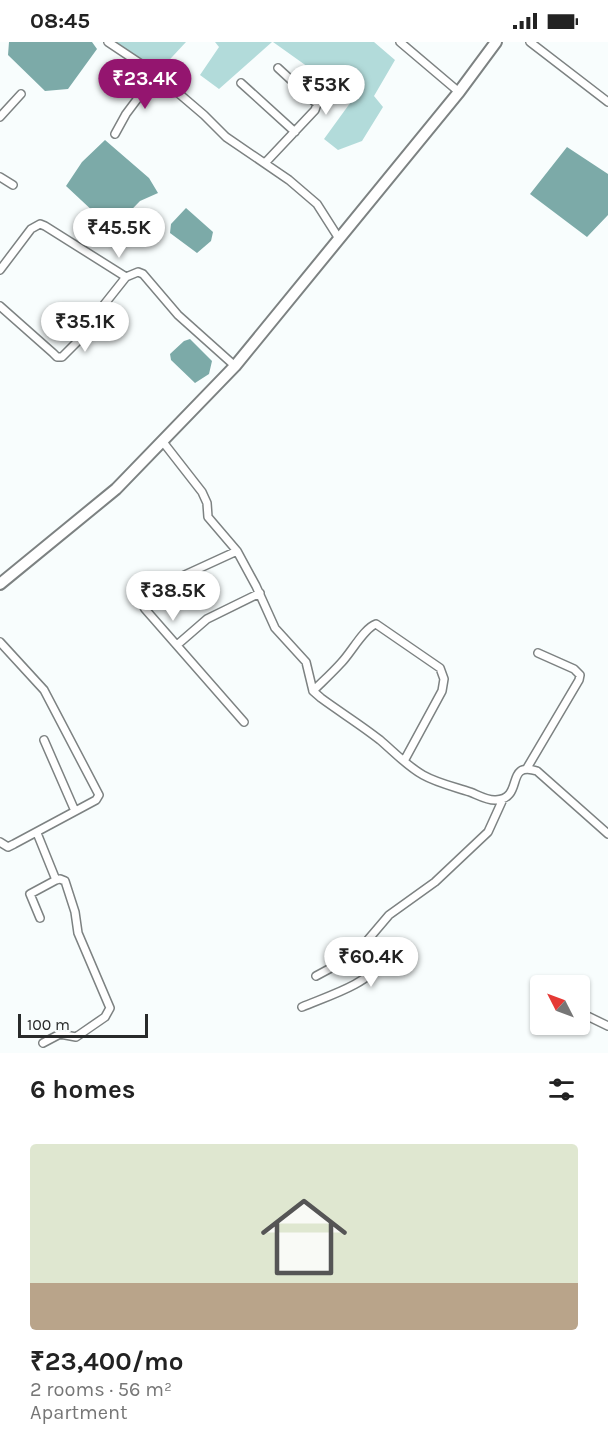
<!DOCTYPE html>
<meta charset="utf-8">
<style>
:root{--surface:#fff;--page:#f2f2f2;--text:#222;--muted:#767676;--line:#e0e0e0;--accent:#94156f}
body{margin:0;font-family:Karla,sans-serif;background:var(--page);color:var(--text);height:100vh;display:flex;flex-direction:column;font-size:22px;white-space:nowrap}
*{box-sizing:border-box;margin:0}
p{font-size:20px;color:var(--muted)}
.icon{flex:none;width:33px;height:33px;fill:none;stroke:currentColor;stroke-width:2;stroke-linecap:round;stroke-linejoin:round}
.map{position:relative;height:1011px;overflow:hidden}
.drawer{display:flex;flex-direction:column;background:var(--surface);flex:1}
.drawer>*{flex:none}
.needle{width:39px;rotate:312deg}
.fabs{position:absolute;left:530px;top:933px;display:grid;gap:12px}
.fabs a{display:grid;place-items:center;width:60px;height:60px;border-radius:6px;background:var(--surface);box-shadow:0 2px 4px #0004;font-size:30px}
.scale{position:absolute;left:18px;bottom:15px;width:130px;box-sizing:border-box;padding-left:6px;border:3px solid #282a2a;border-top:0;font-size:16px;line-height:21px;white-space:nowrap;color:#282a2a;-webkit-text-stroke:4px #f8fdfd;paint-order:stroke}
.price{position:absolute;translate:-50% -51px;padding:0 14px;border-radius:21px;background:#fff;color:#222;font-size:20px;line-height:39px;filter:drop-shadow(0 2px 3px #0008)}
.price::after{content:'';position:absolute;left:50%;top:36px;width:18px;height:14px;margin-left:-9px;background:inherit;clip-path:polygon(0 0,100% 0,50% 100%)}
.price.active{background:var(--accent);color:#fff}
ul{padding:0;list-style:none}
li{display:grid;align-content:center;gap:12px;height:318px;padding:0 30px}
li+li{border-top:2px solid var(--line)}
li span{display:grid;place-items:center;height:186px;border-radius:6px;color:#555}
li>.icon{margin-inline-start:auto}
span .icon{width:108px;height:108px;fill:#fffc;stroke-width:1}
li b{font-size:26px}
h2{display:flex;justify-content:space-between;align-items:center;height:72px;padding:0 30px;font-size:26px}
.status{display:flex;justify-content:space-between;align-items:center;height:42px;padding:0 30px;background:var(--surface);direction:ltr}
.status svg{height:16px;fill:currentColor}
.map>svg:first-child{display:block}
.green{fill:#b2dbda}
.water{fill:#7caaa8}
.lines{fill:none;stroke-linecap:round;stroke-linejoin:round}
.street-casing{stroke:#7d8282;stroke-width:10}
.secondary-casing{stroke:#7d8282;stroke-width:14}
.street{stroke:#fff;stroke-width:7}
.secondary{stroke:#fff;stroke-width:10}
</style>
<div class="status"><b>08:45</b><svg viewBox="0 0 49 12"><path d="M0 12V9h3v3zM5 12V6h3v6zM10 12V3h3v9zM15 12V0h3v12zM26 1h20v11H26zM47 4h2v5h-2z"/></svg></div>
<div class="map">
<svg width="608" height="1011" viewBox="0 0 608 1011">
<rect width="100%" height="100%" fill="#f8fdfd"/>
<path class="green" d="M 114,0 L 186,0 L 159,29 Z
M 215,0 L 272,0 L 219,47 L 200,33 L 219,5 Z
M 273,0 L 374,0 L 395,18 L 374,54 L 383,65 L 362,99 L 338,108 L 324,97 L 353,57 Z"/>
<path class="water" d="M 92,0 L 97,7 L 68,47 L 45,49 L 8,13 L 9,0 Z
M 105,98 L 149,136 L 158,151 L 140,159 L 109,191 L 99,185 L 96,172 L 66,144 L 82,120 Z
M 567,105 L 608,132 L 608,173 L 587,195 L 530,152 Z
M 186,166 L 213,190 L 211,199 L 197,211 L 170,191 L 171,182 Z
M 190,297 L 212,319 L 209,332 L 195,341 L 171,318 L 170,312 L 184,299 Z"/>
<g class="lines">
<g class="street-casing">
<path id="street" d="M 108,0 L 156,32 L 204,73 L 226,95 L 289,138 L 317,162 L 338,195
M 400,0 L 459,50
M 530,0 L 608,60
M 241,41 L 295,90
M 0,75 L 21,52
M 115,92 L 126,72 L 156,32
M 265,121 L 315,68 L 317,62 L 278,26
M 0,135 L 13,143
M 0,228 L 31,187 L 40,182 L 45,184 L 126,235 L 138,230 L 143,232 L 178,273 L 235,324
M 0,264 L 53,311 L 57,315 L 62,315 L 90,287 L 95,274 L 126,235
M 163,400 L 202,450 L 207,461 L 208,475 L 237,509 L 256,544 L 275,586 L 306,620 L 313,649 L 321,656 C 340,670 361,683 380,698 C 394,710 407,724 423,733 C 437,741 455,745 470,750 C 478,753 488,759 496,758 C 525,756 504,719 537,729 L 608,792
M 237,509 L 152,548 L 145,553 L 142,561 L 145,567 L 244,680
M 0,600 L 44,648 L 99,753 L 96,758 L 14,802 L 8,805 L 0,800
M 177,603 L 207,577 L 260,551
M 313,649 C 322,640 332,631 341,621 C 351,611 364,586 376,582 L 440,626 L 444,637 L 442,649 L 404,719
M 44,698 L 75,769
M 527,726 L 579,638 L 580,633 L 574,627 L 538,611
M 37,791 L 56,838 L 60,837 L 65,839 L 75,870 L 78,891 L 110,966 L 105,975 L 76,995 L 60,992 L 43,1001
M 40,876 L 30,852 L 56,838
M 316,934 L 355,913 L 389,873 L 435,840 L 488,790 L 503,757
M 302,965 C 325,955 370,942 381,919 L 365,901
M 579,970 L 608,984"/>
</g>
<g class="secondary-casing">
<path id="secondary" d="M 0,542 L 116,447 L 235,324 L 459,50 L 496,0"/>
</g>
<use href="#street" class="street"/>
<use href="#secondary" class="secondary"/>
</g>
</svg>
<div class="fabs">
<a><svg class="needle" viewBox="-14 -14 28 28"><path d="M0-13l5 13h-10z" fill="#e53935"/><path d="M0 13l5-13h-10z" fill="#767676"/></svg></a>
</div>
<div class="scale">100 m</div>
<b class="price active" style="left:145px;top:68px">₹23.4K</b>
<b class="price" style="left:326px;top:74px">₹53K</b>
<b class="price" style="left:119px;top:217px">₹45.5K</b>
<b class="price" style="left:85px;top:311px">₹35.1K</b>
<b class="price" style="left:173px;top:580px">₹38.5K</b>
<b class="price" style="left:371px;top:946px">₹60.4K</b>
</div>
<section class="drawer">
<h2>6 homes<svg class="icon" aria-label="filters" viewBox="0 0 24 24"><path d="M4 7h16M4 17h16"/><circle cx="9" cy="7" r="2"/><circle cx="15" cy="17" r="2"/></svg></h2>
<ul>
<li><span style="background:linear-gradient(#dfe7d0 75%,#b9a48a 0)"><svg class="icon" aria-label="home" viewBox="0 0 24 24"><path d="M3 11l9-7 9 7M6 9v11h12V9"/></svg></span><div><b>₹23,400/mo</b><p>2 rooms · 56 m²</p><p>Apartment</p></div></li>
</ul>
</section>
